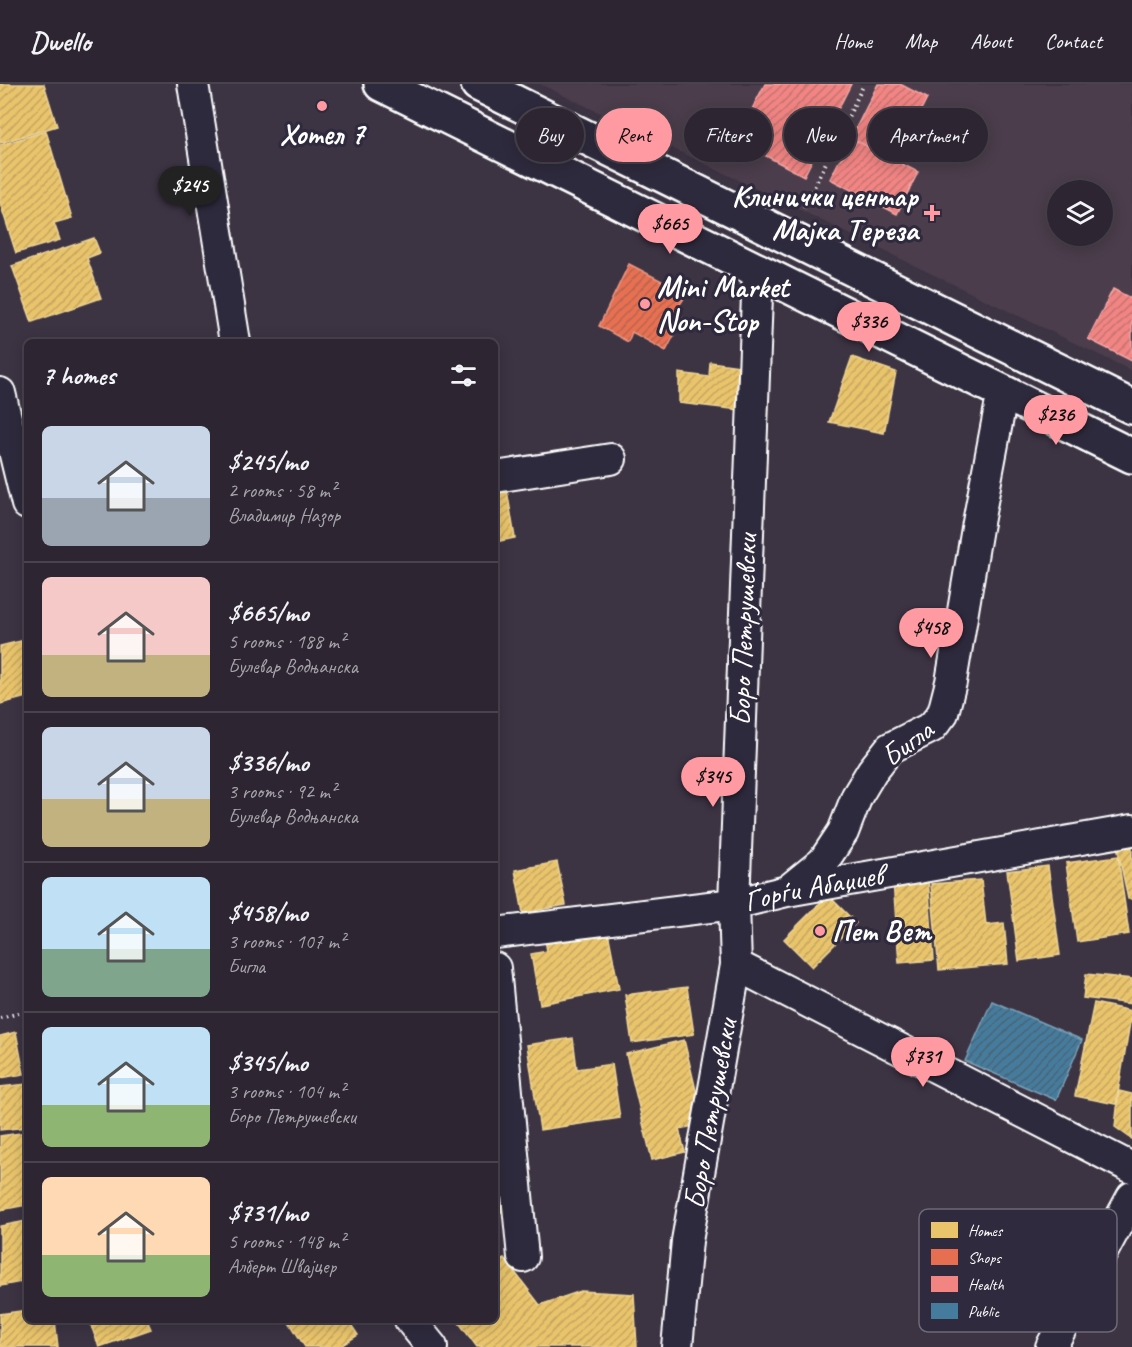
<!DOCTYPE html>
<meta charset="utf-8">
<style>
:root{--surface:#2d2632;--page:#352e3a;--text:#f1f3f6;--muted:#a7a5ac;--line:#48434d;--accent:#ff9aa2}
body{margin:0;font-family:Caveat,sans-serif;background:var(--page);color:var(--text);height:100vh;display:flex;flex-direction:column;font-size:22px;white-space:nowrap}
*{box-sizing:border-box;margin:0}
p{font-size:20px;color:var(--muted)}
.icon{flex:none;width:33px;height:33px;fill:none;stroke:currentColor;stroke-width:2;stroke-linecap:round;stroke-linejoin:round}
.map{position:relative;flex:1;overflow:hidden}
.details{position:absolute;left:24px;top:255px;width:474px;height:984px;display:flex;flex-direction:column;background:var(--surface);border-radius:9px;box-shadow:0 3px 15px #0003,0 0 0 2px var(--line)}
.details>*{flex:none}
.guide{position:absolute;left:516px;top:24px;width:525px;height:54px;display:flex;gap:12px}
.buttons{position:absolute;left:1047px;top:96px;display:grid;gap:12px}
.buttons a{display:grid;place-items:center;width:66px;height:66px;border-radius:50%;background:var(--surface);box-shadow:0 3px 15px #0003,0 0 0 2px var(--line);font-size:30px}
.price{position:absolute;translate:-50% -51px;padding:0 14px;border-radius:21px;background:var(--accent);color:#111;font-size:20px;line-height:39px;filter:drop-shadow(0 2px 3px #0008)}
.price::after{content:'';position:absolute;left:50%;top:36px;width:18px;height:14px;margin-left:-9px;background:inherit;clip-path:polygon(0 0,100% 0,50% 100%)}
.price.selected{background:#222;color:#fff}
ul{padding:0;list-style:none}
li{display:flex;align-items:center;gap:18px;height:150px;padding:0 18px}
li+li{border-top:2px solid var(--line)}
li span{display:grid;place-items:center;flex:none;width:168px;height:120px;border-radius:9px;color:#555}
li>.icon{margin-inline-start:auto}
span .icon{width:72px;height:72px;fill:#fffc;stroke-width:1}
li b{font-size:26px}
h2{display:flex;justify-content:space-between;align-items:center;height:72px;padding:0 18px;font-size:26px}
.pill{padding:0 21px;border-radius:27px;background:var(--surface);box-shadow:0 3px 15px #0003,0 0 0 2px var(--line);font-size:21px;line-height:54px}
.pill.selected{background:var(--accent);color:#111}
header{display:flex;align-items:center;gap:36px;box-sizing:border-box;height:84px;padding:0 30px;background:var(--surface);border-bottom:2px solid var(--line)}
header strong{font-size:28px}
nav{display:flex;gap:33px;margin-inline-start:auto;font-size:21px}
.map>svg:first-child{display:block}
.built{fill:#4b3e4b;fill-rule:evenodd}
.homes{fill:url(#homes-hatch);stroke:#f0d697;stroke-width:1.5}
.shops{fill:url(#shops-hatch);stroke:#ee9a85;stroke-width:1.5}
.health{fill:url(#health-hatch);stroke:#f6a9a8;stroke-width:1.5}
.public{fill:url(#public-hatch);stroke:#7da3ba;stroke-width:1.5}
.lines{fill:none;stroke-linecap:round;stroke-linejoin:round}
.minor-casing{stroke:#fff;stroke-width:34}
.tertiary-casing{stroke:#fff;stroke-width:38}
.path{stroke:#fff;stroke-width:4;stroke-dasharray:1.5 4.5;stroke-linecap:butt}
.minor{stroke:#2f2a3d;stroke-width:30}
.tertiary{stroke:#2f2a3d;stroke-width:33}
.poi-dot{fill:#ff9aa2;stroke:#2f2a3d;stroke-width:2}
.labels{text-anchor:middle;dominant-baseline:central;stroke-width:6;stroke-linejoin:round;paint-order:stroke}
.poi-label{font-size:30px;font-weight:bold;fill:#fff;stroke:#2f2a3d;text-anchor:start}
.street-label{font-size:30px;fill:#fff;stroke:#2f2a3d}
.key{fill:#2f2a3d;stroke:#6d6a77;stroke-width:1.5}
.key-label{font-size:16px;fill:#fff}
</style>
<header>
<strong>Dwello</strong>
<nav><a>Home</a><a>Map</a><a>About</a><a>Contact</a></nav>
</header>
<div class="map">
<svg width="1132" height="1263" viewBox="0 0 1132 1263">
<defs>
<pattern id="homes-hatch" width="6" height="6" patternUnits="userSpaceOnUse" patternTransform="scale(1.5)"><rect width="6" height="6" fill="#e9c46a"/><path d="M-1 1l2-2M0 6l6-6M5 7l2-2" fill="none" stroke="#c2a662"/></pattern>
<pattern id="shops-hatch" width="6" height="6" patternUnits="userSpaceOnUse" patternTransform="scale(1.5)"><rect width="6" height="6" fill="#e76f51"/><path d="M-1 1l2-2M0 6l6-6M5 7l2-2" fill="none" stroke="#b86450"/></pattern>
<pattern id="health-hatch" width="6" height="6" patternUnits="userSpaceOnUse" patternTransform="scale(1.5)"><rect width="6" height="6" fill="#f28482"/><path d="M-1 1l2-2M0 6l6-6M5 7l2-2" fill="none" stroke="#c07372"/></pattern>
<pattern id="public-hatch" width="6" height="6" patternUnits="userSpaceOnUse" patternTransform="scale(1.5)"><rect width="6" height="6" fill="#457b9d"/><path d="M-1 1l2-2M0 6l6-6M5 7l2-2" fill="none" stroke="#486474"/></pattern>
</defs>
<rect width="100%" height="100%" fill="#3c3343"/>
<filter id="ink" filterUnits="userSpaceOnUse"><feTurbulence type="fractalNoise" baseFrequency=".0167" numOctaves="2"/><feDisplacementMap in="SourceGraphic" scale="12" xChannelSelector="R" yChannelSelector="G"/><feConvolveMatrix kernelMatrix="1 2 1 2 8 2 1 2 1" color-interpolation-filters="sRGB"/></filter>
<g filter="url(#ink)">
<path class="built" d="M 540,0 L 1132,0 L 1132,287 ZM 1058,106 L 1102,106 L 1102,152 L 1058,152 Z"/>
<path class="homes" d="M 0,0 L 44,0 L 57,42 L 0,59 Z
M 46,47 L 72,134 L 54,139 L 60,156 L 16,169 L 0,119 L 0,61 Z
M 94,154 L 100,169 L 87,174 L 101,214 L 32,238 L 12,182 Z
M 852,273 L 896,288 L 884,349 L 829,338 Z
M 710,278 L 739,282 L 740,326 L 679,319 L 679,289 L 709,293 Z
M 507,406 L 515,454 L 495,458 L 495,408 Z
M 25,556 L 27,613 L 0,620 L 0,562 Z
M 1132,754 L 1132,815 L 1128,815 L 1116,757 Z
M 1118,772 L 1129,850 L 1077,858 L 1066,779 Z
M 557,778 L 566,821 L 523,829 L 515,786 Z
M 1048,782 L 1060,871 L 1019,877 L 1007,787 Z
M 928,795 L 934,876 L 899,879 L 893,797 Z
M 981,796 L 986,841 L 1004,839 L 1008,880 L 939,886 L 931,800 Z
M 828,811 L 856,839 L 812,883 L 784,855 Z
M 606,838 L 619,905 L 540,920 L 531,870 L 547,867 L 544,850 Z
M 1086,890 L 1132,895 L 1132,920 L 1083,914 Z
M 687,903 L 694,950 L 632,959 L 625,911 Z
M 1094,919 L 1132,927 L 1116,1020 L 1075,1012 Z
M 16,948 L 24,990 L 0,994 L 0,952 Z
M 573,954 L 577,985 L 612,980 L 620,1034 L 540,1046 L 527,961 Z
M 684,956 L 704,1040 L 679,1045 L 685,1068 L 652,1076 L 626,970 Z
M 27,1000 L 27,1043 L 0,1046 L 0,1003 Z
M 1119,1007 L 1132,1010 L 1132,1055 L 1115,1043 Z
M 27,1048 L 27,1121 L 0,1126 L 0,1052 Z
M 503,1087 L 513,1124 L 495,1130 L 495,1089 Z
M 27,1137 L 27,1197 L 0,1202 L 0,1142 Z
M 504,1174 L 540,1221 L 581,1207 L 634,1210 L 637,1263 L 477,1263 L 457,1236 L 495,1236 L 495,1178 Z
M 27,1226 L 27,1236 L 55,1236 L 58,1263 L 0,1263 L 0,1230 Z
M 89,1236 L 147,1236 L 151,1245 L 99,1263 Z
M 288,1236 L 348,1236 L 358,1251 L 339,1263 L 305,1263 Z"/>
<path class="shops" d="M 629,180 L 687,210 L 674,229 L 683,234 L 666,267 L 632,248 L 628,258 L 599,242 Z"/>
<path class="health" d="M 765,0 L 851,0 L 804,92 L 736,56 Z
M 878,0 L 900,0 L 927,14 L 895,77 L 851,54 Z
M 851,54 L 918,88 L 897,130 L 830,95 Z
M 1113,205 L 1132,215 L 1132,277 L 1088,255 Z"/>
<path class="public" d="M 992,917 L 1082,956 L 1056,1016 L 965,977 Z"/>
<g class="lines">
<g class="minor-casing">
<g id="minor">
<path d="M 193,0 L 235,258"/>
<path d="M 0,309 L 27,420"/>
<path d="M 495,393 L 611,375"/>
<path d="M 791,804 L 823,778 L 843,748 L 857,712 L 872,687 L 890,664 L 932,643 L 943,629 L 951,598 L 977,444 L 1003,307"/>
<path id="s1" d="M 495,849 L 734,820 L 787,807 L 1132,746"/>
<path d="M 736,881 L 1132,1084"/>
<path d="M 495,884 L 523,1173"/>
<path d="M 410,1236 L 432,1263"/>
<path d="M 677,1263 L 687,1157 L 736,881 L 734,820 L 758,185"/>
<path d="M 1051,1263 L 1132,1113"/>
</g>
</g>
<g class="tertiary-casing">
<path id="tertiary" d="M 381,0 L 1132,372
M 478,0 L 1132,323"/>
</g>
<path class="path" d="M 804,124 L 864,0
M 0,934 L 27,927"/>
<use href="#minor" class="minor"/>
<use href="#tertiary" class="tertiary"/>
</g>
</g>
<g class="poi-dot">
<circle cx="322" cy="22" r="6"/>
<path d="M929 120h6v6h6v6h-6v6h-6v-6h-6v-6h6z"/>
<circle cx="645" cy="220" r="6"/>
<circle cx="820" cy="847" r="6"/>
</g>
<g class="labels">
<g class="poi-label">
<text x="322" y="50" text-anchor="middle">Хотел 7</text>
<text x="918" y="112" text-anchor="end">Клинички центар<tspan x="918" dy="34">Мајка Тереза</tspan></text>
<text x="657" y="203">Mini Market<tspan x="657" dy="34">Non-Stop</tspan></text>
<text x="832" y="847">Пет Вет</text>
</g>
<g class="street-label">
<text transform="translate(743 546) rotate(-88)">Боро Петрушевски</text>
<text transform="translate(907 659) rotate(-37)">Бигла</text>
<text stroke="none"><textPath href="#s1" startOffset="322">Ѓорѓи Абаџиев</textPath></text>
<text transform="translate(710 1030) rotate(-80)">Боро Петрушевски</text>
</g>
</g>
<rect x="919" y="1125" width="198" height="123" rx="9" class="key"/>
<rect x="931" y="1138" width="27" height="16" fill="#e9c46a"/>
<rect x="931" y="1165" width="27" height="16" fill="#e76f51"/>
<rect x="931" y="1192" width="27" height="16" fill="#f28482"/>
<rect x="931" y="1219" width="27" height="16" fill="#457b9d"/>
<g class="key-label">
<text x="968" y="1152">Homes</text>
<text x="968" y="1179">Shops</text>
<text x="968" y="1206">Health</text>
<text x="968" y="1233">Public</text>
</g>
</svg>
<div class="buttons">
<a><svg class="icon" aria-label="layers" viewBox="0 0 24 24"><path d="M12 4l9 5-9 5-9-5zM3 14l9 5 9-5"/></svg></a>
</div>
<b class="price selected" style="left:190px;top:133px">$245</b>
<b class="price" style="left:670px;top:171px">$665</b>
<b class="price" style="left:869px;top:269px">$336</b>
<b class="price" style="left:1056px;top:362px">$236</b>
<b class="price" style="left:931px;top:575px">$458</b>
<b class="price" style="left:713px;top:724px">$345</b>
<b class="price" style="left:923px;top:1004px">$731</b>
<div class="guide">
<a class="pill">Buy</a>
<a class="pill selected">Rent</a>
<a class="pill">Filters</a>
<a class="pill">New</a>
<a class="pill">Apartment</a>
</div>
<section class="details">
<h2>7 homes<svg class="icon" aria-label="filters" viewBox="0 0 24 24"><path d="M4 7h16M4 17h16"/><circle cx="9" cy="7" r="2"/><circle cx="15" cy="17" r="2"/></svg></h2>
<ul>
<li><span style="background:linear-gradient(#c9d6e8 60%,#9aa5b1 0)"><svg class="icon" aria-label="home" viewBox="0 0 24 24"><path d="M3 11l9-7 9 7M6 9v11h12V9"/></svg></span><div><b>$245/mo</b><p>2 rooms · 58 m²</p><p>Владимир Назор</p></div></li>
<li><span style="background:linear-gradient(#f6c9c9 65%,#c2b280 0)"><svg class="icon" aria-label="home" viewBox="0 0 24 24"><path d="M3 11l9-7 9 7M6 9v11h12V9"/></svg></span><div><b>$665/mo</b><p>5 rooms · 188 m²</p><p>Булевар Водњанска</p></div></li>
<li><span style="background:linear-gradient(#c9d6e8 60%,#c2b280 0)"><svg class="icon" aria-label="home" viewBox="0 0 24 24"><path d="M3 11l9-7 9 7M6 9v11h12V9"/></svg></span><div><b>$336/mo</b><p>3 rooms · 92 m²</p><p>Булевар Водњанска</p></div></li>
<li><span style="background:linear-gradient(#bfe0f5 60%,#7fa58c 0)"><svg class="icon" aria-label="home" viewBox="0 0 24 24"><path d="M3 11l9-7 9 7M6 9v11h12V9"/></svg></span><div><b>$458/mo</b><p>3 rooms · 107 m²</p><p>Бигла</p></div></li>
<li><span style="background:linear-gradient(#bfe0f5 65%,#8fb573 0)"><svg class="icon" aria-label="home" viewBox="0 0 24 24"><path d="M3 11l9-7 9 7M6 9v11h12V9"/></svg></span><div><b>$345/mo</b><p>3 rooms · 104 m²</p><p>Боро Петрушевски</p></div></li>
<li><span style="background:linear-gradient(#ffd9b3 65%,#8fb573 0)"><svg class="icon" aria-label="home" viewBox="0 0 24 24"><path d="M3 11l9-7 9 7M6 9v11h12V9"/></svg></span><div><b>$731/mo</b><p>5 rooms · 148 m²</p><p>Алберт Швајцер</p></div></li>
</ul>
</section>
</div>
